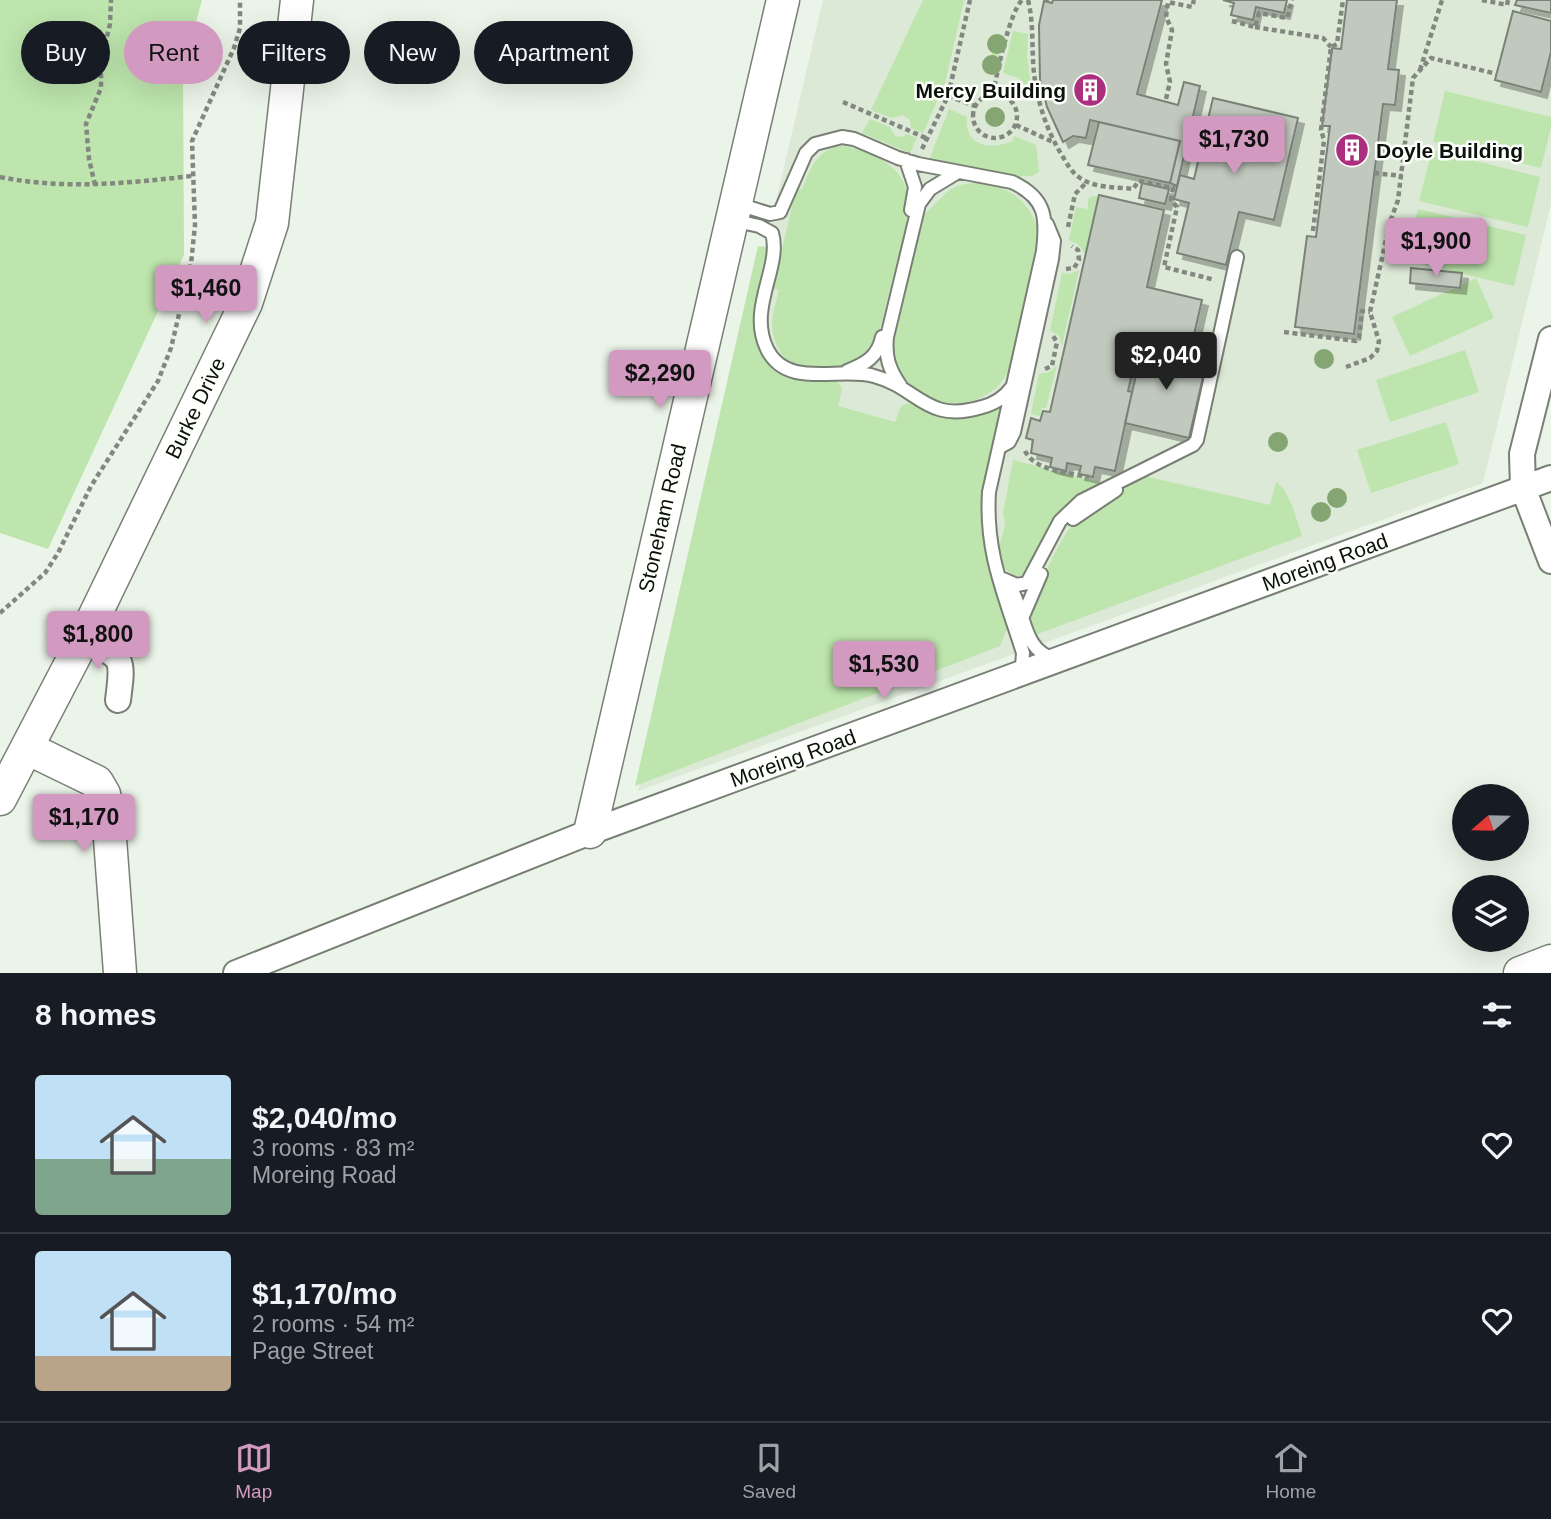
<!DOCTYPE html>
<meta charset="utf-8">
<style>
:root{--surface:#171b24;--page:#20242c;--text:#f1f3f6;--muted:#9ea1a6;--line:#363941;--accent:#d29ac0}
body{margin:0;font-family:Arial,sans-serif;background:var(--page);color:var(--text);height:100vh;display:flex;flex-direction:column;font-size:26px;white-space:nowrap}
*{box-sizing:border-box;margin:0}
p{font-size:23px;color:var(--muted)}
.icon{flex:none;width:38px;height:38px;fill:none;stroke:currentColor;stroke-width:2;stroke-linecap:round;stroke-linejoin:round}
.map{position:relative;height:973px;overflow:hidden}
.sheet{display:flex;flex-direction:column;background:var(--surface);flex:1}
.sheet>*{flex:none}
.top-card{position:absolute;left:21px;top:21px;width:700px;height:63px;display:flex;gap:14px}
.needle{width:46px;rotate:250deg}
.buttons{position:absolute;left:1452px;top:784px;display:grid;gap:14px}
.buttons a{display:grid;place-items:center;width:77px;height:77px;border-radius:50%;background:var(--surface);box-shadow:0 7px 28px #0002;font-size:35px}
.price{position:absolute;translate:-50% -60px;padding:0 16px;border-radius:7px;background:var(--accent);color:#111;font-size:23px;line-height:46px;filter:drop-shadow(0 2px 4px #0008)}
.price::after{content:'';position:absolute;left:50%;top:42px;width:21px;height:16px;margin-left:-10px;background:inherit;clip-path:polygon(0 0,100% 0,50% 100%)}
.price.on{background:#222;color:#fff}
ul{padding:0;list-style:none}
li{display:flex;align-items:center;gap:21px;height:175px;padding:0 35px}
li+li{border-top:2px solid var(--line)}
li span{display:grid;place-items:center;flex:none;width:196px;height:140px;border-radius:7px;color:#555}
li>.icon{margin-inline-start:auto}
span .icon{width:84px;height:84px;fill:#fffc;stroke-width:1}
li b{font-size:30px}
h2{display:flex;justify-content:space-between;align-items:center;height:84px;padding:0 35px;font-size:30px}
.tag{padding:0 24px;border-radius:32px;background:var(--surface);box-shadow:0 7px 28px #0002;font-size:24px;line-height:63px}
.tag.on{background:var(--accent);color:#111}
.dock{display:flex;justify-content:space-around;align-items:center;height:98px;border-top:2px solid var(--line);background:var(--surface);font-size:19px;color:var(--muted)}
.dock a{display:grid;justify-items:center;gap:4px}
.dock .on{color:var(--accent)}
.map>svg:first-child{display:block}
.built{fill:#dce9d6}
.green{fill:#bde5ad}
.building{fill:#c1c9be;stroke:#7a8277;stroke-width:2;filter:url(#shadow)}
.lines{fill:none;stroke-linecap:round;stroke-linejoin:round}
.service-casing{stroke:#787f74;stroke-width:16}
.minor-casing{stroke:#787f74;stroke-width:28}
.tertiary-casing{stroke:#787f74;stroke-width:35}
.path{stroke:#828880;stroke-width:4.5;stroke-dasharray:5 3.5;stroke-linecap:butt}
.service{stroke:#fff;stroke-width:12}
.minor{stroke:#fff;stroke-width:24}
.tertiary{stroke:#fff;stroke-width:32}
.tree{fill:#85a572}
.labels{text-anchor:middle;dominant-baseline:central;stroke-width:5;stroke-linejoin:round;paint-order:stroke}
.poi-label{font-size:21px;font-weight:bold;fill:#0d100c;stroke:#fcfffa;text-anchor:end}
.street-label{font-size:21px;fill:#0d100c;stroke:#fcfffa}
</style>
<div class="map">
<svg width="1551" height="973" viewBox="0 0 1551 973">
<defs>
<filter id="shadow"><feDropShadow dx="6" dy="6" stdDeviation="0" flood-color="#0004"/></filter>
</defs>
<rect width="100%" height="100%" fill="#ebf4e8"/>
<path class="built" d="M 823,0 L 1551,0 L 1551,204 L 1483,483 L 638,791 Z"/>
<path class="green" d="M 0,0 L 202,0 L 183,69 L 184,255 L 48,549 L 0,533 Z
M 923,0 L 964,0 L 945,83 L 923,133 L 911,128 L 910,120 L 903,115 L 892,118 L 871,110 Z
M 1013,31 L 1028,34 L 1027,56 L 1032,93 L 1019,78 L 1003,73 Z
M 996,34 L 1002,36 L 993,73 L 988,73 Z
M 1445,91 L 1551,117 L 1551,127 L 1541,168 L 1433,142 Z
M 949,109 L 967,117 C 964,147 991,150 1013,141 L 1014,136 L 1036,145 L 1039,172 L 1032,176 L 1021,176 L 1020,178 L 978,168 L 929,160 Z
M 870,119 L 890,127 L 895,136 L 902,137 L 907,134 L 917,138 L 910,153 L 862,133 Z
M 842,146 C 875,151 911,169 909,209 C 908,224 902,241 898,256 C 892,280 886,305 880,329 C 874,341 868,352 857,360 C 840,371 806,375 789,362 C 781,356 775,343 773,334 C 770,319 776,304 779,290 L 773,288 L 796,189 L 802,190 C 809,170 818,148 842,146 Z
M 1432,150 L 1540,177 L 1528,227 L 1419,201 Z
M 972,183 C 1006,183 1028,199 1039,230 L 1010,368 C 987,418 917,413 896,364 C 892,353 893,342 893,331 L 921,218 L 949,190 L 960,185 Z
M 1093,196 L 1099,197 L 1085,254 L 1078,244 L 1070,241 L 1069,239 L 1076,207 L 1088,209 L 1088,199 Z
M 1418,209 L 1526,235 L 1514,286 L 1405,260 Z
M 758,246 L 767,247 C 758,288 735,357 790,378 C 805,383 822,382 838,382 L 842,389 L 838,406 L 895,422 L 901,406 L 908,403 C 951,419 961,428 1003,402 L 986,477 L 982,515 L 983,538 L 1008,627 L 1000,646 L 635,786 Z
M 1079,270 L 1062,346 L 1059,336 L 1050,330 L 1062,273 L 1070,274 Z
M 1476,278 L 1494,318 L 1410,356 L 1392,317 Z
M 1465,350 L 1479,392 L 1390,422 L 1376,380 Z
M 1057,365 L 1046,408 L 1042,408 L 1040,416 L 1031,414 L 1039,374 L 1050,372 Z
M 1446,422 L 1459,464 L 1371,493 L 1357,450 Z
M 1013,460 L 1103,483 C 1077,499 1052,519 1038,548 C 1034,557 1031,566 1027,574 L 1021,576 C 1007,576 997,562 999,548 C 1001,535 1008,527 1003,513 Z
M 1144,476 L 1270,505 L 1276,482 C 1289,488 1297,522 1302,536 L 1035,635 L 1028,614 C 1040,589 1058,535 1079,518 C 1099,502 1123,491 1144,476 Z"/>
<path class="building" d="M 1053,0 L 1162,0 L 1137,94 L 1178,105 L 1184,82 L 1200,86 L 1177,186 L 1170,183 L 1180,141 L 1090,120 L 1086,138 L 1073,136 L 1063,142 L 1047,107 L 1040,80 L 1039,25 L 1044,1 L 1052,3 Z
M 1223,0 L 1287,0 L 1284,13 L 1256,7 L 1253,20 L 1231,15 L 1234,3 Z
M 1347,0 L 1397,0 L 1388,69 L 1399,70 L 1395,105 L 1383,104 L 1354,334 L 1295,327 L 1307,236 L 1316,237 L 1330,126 L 1322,126 L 1332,48 L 1341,49 Z
M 1517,0 L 1551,0 L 1551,13 L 1515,5 Z
M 1513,11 L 1551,21 L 1551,52 L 1541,92 L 1495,80 Z
M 1213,98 L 1298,118 L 1274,220 L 1239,212 L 1226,265 L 1177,253 L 1189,203 L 1174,199 L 1180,175 L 1194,179 Z
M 1099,122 L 1180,141 L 1170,183 L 1088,165 Z
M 1142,183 L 1169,189 L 1165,204 L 1139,198 Z
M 1099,195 L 1164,210 L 1147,287 L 1202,300 L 1189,356 L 1132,342 L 1131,346 L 1138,347 L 1128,391 L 1132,392 L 1115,471 L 1095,467 L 1093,477 L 1079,474 L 1081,466 L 1067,463 L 1066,471 L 1050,467 L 1052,458 L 1031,453 L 1033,440 L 1026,438 L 1031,418 L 1040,421 L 1043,411 L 1050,412 Z
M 1411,268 L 1462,273 L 1460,288 L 1410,283 Z
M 1143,345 L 1207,360 L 1189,438 L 1125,423 Z"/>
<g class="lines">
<g class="service-casing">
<path id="service" d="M 906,160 L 915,187 L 911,210
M 735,203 L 770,214 L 780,212 L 806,153 L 815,144 L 842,137 L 854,139 L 898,158 L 918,164 L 1012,182 C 1046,198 1047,217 1043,251 L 989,492 C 985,554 1005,595 1023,653 L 1022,666 L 1017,674
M 732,220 L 759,226 L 772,233 C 782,267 747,308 767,349 C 787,390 840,366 874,376 C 919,388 926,424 982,407 C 994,404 1004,398 1012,387
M 847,371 C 865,364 878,357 882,337
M 900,385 C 889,369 885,357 887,337 L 919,204 L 930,189 L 958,172
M 1000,447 L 1009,442 L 1014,432 L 1052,259 L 1054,241 L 1047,224
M 1073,519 L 1116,490
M 1003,579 L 1017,585 L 1027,583 L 1060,521 L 1081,501 L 1193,445 L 1197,440 L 1237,257
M 1006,582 C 1027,606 1019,650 1055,659
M 1023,616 L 1041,574"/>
</g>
<g class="minor-casing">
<path id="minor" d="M 1551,339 L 1522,454 L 1523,488 L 1551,561
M 83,640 C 123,657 124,655 118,700
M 236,973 L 590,832 L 1551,478"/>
</g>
<g class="tertiary-casing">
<path id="tertiary" d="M 27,748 L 97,782 L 104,794 L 108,812 L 120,973
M 0,799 L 83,640 L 246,303 L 272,223 L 297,0
M 590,832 L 783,0
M 1520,973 L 1551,961"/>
</g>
<path class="path" d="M 1028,0 C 1033,20 1032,39 1033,59 C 1034,91 1044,125 1060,152 C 1066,162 1071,172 1080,178 C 1094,188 1116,187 1133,189 L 1139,181 L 1173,188 L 1171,200 L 1177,207 L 1164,267 L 1215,280
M 1482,0 L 1507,5 L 1508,0
M 1047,2 L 1048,0
M 1232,21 L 1255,27 L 1259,13 L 1287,18 L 1292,0
M 1255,27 L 1323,38 L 1331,47
M 1420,70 L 1442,0
M973 116a22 22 0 1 1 44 0a22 22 0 1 1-44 0Z
M 993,94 C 997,73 1009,14 1022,0
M 948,96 L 975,106
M 1166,99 L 1170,82 L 1166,64 L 1172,30 L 1166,17 L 1168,2 L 1192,7 L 1194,0
M 843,102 L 926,138
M 1016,125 L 1053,142
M 922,149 L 948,96 L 970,0
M 1374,173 L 1402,176
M 0,177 C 65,190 128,183 192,176
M 95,185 L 89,159 L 86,124 L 101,88 L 101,61 L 110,24 L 111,0
M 1068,227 L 1075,194 L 1087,182
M 1313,231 L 1324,140 L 1321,130 L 1331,47 L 1337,44 L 1343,0
M 1066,269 L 1074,268 L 1079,260 L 1078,250 L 1072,246
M 1284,332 L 1356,341 L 1359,338 L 1362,311 L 1370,312
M 1346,367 L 1370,358 L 1377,351 L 1379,341 L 1370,312 L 1390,222 L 1398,200 L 1413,78 L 1431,58 L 1497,74
M 1045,369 L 1052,366 L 1057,342 L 1053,336
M 1025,451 C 1035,471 1069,473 1089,477
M 0,613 L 45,573 L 58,553 L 91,486 L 158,381 L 171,348 L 191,264 L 195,225 L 192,141 L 234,48 L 240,28 L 240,0"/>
<use href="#service" class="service"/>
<use href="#minor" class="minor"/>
<use href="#tertiary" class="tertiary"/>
</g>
<g class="tree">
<circle cx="997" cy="44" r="10"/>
<circle cx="992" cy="65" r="10"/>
<circle cx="995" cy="117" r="10"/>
<circle cx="1324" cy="359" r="10"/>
<circle cx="1278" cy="442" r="10"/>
<circle cx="1337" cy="498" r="10"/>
<circle cx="1321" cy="512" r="10"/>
</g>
<defs>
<g id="building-disc" transform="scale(1.75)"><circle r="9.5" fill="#ac2e7e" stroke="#fcfffa"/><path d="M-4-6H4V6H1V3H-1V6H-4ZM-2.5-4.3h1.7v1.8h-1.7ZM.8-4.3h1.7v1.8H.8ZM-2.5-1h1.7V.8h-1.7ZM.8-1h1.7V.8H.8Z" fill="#fff"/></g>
</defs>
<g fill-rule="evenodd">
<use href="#building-disc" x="1090" y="90"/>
<use href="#building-disc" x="1352" y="150"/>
</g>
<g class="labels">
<g class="poi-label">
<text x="1066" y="90">Mercy Building</text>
<text x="1376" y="150" text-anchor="start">Doyle Building</text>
</g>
<g class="street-label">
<text transform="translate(195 408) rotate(-64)">Burke Drive</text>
<text transform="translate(662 518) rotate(-77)">Stoneham Road</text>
<text transform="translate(1325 562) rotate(-20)">Moreing Road</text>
<text transform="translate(793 758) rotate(-20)">Moreing Road</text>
</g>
</g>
</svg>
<div class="buttons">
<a><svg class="needle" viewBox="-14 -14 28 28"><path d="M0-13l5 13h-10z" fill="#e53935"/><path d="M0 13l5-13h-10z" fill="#9ea1a6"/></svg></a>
<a><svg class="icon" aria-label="layers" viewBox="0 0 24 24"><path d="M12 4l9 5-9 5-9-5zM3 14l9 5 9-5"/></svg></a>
</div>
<b class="price" style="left:1234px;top:176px">$1,730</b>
<b class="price" style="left:1436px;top:278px">$1,900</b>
<b class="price" style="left:206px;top:325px">$1,460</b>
<b class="price on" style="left:1166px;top:392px">$2,040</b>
<b class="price" style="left:660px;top:410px">$2,290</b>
<b class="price" style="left:98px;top:671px">$1,800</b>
<b class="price" style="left:884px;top:701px">$1,530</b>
<b class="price" style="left:84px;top:854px">$1,170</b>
<div class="top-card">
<a class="tag">Buy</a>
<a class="tag on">Rent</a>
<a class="tag">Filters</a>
<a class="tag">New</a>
<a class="tag">Apartment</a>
</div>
</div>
<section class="sheet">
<h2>8 homes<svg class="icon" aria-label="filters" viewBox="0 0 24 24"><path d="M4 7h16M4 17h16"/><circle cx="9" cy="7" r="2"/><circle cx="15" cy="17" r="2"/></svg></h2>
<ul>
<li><span style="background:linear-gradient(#bfe0f5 60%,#7fa58c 0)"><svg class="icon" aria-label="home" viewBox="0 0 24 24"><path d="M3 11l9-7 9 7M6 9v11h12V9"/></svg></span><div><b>$2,040/mo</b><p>3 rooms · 83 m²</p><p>Moreing Road</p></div><svg class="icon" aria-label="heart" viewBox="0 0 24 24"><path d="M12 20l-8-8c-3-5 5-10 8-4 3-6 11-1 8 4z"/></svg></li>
<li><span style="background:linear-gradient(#bfe0f5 75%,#b9a48a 0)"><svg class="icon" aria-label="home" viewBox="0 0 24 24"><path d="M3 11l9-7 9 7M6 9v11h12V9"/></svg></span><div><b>$1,170/mo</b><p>2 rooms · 54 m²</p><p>Page Street</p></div><svg class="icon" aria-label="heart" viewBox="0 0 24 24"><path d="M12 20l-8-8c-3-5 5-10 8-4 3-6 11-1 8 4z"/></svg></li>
</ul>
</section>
<nav class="dock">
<a class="on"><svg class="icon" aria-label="map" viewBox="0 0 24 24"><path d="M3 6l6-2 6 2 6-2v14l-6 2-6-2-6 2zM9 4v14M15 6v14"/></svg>Map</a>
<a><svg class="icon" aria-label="saved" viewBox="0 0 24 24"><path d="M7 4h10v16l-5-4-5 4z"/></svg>Saved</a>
<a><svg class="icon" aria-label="home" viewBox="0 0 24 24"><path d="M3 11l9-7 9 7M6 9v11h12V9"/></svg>Home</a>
</nav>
